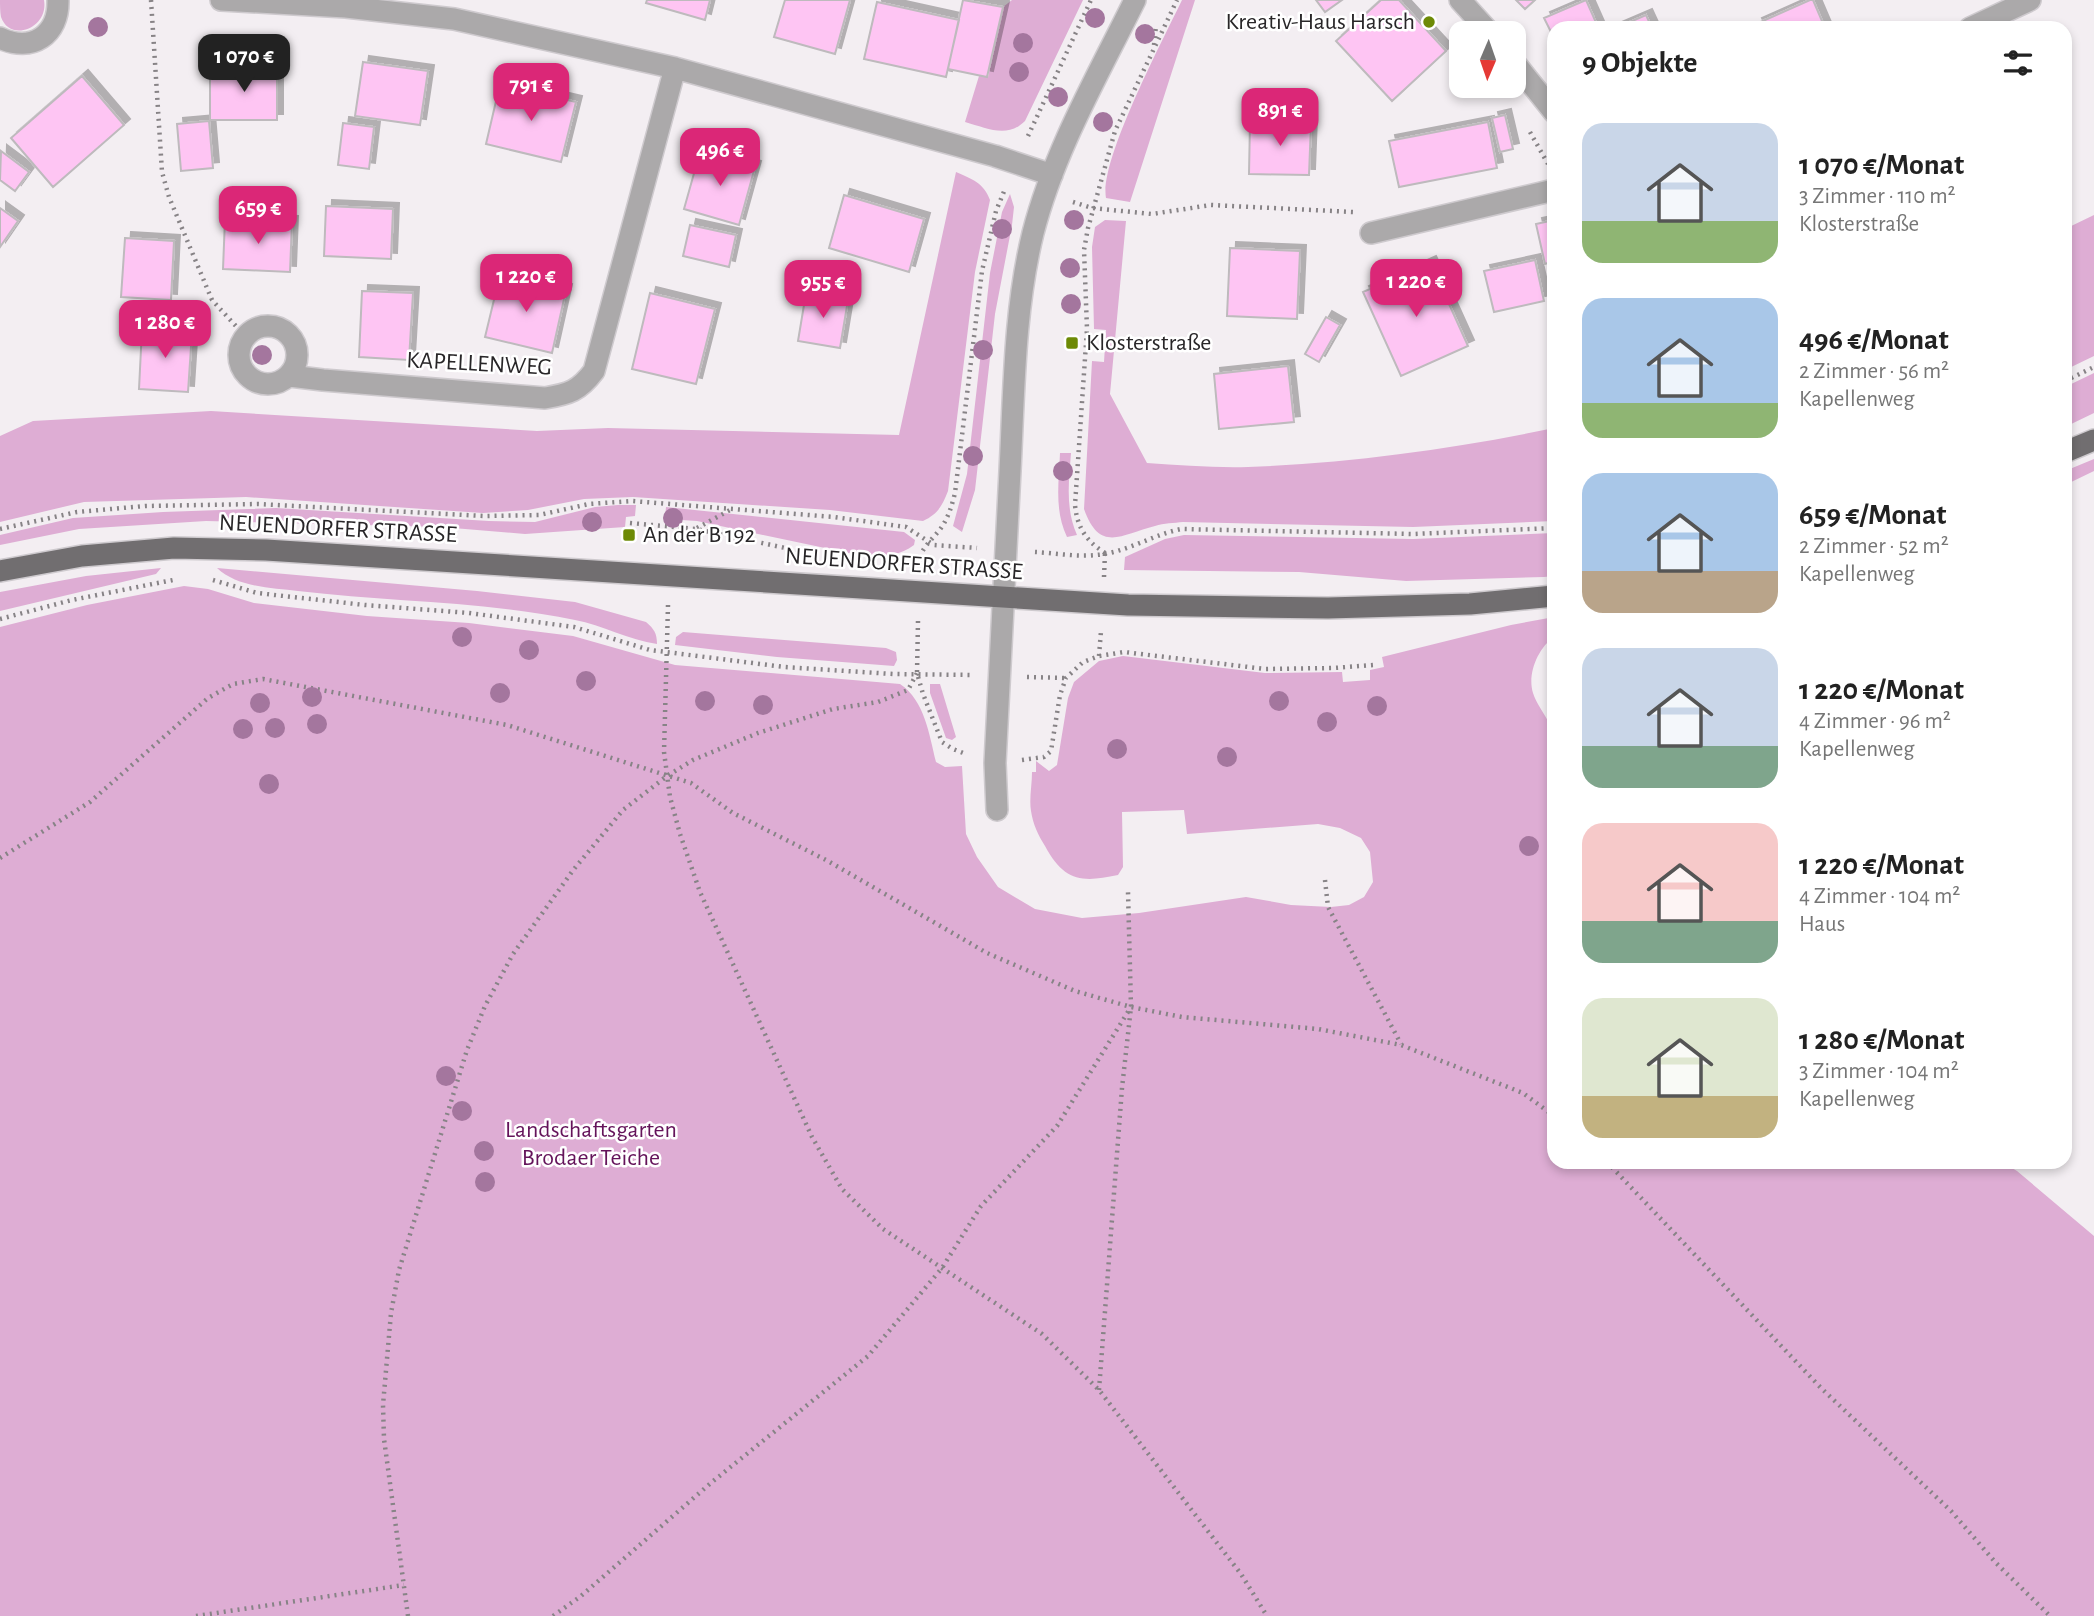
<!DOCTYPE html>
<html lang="de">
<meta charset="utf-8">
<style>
:root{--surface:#fff;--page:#f6f6f6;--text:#222;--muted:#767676;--accent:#db2777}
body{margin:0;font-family:"Alegreya Sans",sans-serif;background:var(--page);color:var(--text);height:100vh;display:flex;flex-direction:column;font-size:26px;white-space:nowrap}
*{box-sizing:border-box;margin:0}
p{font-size:23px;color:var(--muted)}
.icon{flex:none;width:38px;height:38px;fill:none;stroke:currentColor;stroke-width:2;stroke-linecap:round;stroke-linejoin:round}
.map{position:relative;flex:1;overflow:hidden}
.drawer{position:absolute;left:1547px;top:21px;width:525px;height:1148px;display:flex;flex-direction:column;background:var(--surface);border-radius:21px;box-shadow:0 4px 10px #0003}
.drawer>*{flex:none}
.needle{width:46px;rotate:182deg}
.fabs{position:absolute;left:1449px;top:21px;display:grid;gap:14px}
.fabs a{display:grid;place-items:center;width:77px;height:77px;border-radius:14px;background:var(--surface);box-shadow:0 4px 10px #0003;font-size:35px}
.price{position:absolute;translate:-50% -60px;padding:0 16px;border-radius:14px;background:var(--accent);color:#fff;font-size:23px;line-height:46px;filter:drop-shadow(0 2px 4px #0008)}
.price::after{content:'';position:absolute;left:50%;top:42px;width:21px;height:16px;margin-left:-10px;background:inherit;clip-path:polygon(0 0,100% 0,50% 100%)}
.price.active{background:#222;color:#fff}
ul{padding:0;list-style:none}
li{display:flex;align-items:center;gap:21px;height:175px;padding:0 35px}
li span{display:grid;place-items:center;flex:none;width:196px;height:140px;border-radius:21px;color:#555}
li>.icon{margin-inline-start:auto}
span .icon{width:84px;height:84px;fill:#fffc;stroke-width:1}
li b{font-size:30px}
h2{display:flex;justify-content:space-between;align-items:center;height:84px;padding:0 35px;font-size:30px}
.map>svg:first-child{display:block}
.green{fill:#deadd4}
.building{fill:#fec5f3;stroke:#bebabd;stroke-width:2;filter:url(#shadow)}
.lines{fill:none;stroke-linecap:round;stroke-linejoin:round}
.minor-casing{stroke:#cecace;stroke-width:24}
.major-casing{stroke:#cecace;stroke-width:24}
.path{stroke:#878386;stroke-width:4.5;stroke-dasharray:2 5;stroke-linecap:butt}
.minor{stroke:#aba9aa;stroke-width:21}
.major{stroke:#716e70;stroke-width:21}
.tree{fill:#a4769e}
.poi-dot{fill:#6d8a06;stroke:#fff;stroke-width:2.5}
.labels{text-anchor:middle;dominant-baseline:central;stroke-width:5;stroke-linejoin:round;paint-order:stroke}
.poi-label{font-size:24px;fill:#282628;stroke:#fff;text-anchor:start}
.street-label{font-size:24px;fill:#282628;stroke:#fff}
.park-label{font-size:24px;fill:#64135a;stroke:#fff}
</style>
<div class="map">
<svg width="2094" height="1616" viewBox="0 0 2094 1616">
<defs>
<filter id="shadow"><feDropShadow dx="6" dy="-6" stdDeviation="0" flood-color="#0004"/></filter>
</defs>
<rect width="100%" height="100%" fill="#f3eef2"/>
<path class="green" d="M 0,0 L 44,0 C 49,28 10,43 1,17 C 0,12 0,5 0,0 Z
M 1012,0 L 1083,0 L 1025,121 C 1007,139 987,128 965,122 L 979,76 L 988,77 L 1003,7 Z
M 1182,0 L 1195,0 L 1130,202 L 1106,198 C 1099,161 1163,40 1182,0 Z
M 956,172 C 972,179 984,183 990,200 L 975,272 L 948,491 C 942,506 938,514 923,521 L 830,510 L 633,497 L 584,499 L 528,510 L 483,513 L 246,497 L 84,502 L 0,522 L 0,436 L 33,421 L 211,411 L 537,431 L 608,428 L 899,435 Z
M 1010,194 L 1014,207 L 1012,225 L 995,314 L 975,490 L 962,532 L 953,526 L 967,474 L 990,273 L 1002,212 Z
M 2094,215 L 2094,356 L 2065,370 L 2065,229 Z
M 1105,220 L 1126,221 L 1110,394 L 1147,463 C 1180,465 1214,468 1248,467 C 1350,463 1454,449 1554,428 L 1554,521 L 1413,527 L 1183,522 C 1174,523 1164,523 1155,526 C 1122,534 1100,554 1084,509 L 1092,361 L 1104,362 L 1106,330 L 1094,329 L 1092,247 L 1095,227 Z
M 2094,373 L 2094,413 L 2065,427 L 2065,387 Z
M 1060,453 L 1071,453 C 1069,481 1065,508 1077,535 L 1067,537 C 1054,510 1059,482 1060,453 Z
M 2094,459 L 2094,471 L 2065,485 L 2065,471 Z
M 618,505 L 636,505 L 635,516 L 626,517 L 625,527 L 525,534 L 441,527 L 206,521 L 79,529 L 0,545 L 0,535 L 73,518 L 163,512 L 276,508 L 489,521 L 535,522 L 595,507 Z
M 666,507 L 904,532 L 915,540 L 914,545 C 898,557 883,556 863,556 L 697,521 L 665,519 Z
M 1554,533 L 1554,576 L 1544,577 L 1406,581 L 1299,572 L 1124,570 L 1125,557 L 1165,539 L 1184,535 L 1413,539 Z
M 161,568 L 156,574 L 0,611 L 0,592 L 86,576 Z
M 217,568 L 477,591 L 575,602 L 646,622 C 654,629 657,633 657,644 C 629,640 602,625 575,620 C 484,601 390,602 298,591 C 271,588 237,587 217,568 Z
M 184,586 L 208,589 L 254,603 L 367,616 L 469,623 L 573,636 L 675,665 L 900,684 C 925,701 929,734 936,762 L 945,767 L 962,766 L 966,834 L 977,857 L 998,887 L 1035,909 L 1082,918 L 1139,913 L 1246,897 L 1291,905 L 1331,907 L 1349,905 L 1364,897 L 1373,882 L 1370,852 L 1361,838 L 1340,828 L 1318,824 L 1187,834 L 1184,810 L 1122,812 L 1123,867 L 1118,875 C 1081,883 1064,881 1045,846 C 1038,835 1033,824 1031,811 C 1029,799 1032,785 1032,772 L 1036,772 L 1036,761 L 1049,771 L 1057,765 L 1068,698 L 1074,682 L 1099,661 L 1123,656 L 1265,673 L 1342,672 L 1343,682 L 1370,680 L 1370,670 L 1384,667 L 1382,657 L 1511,625 L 1554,617 L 1554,637 C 1538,648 1527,674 1533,693 C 1536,703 1544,713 1549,723 L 1554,725 L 1554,1162 L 2002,1162 L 2017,1171 L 2094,1236 L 2094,1616 L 0,1616 L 0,627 L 87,605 Z
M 683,632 L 886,648 L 896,652 L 897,660 L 894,666 L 777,657 L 675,645 L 676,637 Z
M 930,684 L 940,684 L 956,737 L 952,740 L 946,738 L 930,693 Z"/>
<path class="building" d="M 647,0 L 710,0 L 705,20 L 646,3 Z
M 785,0 L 850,0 L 835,54 L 774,37 Z
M 963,0 L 1003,7 L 987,77 L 948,69 Z
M 1316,0 L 1342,0 L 1325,12 Z
M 1381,0 L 1399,0 L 1446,51 L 1392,101 L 1336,41 Z
M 1516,0 L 1535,0 L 1525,9 Z
M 1586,0 L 1598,27 L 1554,28 L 1554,38 L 1544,18 Z
M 1810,0 L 1813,0 L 1825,28 L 1758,28 L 1756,24 Z
M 877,2 L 959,20 L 946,77 L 864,59 Z
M 1646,15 L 1652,28 L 1616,28 Z
M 363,62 L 428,71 L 420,125 L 355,116 Z
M 210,68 L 277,68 L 277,120 L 210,120 Z
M 82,76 L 124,125 L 53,187 L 11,138 Z
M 500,84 L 576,102 L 561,162 L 486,144 Z
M 1505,115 L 1513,149 L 1500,152 L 1492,118 Z
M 209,121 L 213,168 L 181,171 L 177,124 Z
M 1250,122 L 1311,123 L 1309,175 L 1249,174 Z
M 1488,122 L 1497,168 L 1399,187 L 1389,141 Z
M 343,123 L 374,127 L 369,169 L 338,165 Z
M 1,151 L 29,172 L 15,191 L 0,180 Z
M 700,152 L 755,167 L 739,225 L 684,209 Z
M 844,195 L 924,219 L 909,272 L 829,248 Z
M 326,206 L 393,209 L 391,259 L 324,256 Z
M 0,208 L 18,221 L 0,247 Z
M 225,219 L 292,222 L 290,272 L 223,269 Z
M 1554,220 L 1554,261 L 1545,264 L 1536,224 Z
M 690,225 L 736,235 L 729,267 L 683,256 Z
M 125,238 L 174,241 L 171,300 L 121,297 Z
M 1230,248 L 1300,251 L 1297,319 L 1227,316 Z
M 1535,260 L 1544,301 L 1494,312 L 1484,271 Z
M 1430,262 L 1468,346 L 1401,376 L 1363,292 Z
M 500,275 L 566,290 L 552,353 L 485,337 Z
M 362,291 L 413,293 L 409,360 L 359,357 Z
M 650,293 L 715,309 L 696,384 L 632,369 Z
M 806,293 L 848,300 L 840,348 L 798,341 Z
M 1326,317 L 1340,325 L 1319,362 L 1305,354 Z
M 142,329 L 192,332 L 188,392 L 139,389 Z
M 1288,366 L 1294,422 L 1219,429 L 1214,374 Z"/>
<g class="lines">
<g class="minor-casing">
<path id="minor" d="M 221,0 L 346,7 L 454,19 L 675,68 L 995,156 L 1052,175
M 1460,0 L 1490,33
M 1970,28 L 2030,0
M 0,38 C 32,53 59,35 58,0
M 1514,62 L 1554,112
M 1371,233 L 1554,190
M239 355a29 29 0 1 1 58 0a29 29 0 1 1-58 0Z
M 290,376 L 323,380 L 545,398 C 569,394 579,391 594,371 L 675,68
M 997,810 L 995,763 C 1000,666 1005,568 1010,471 C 1014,393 1014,310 1033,233 C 1054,151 1098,75 1135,0"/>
</g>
<g class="major-casing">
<path id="major" d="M 2065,452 L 2094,440
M 0,571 L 82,556 L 174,548 L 266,550 L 1128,605 L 1328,608 L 1470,604 L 1554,596"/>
</g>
<path class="path" d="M 151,0 L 162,172 L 169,197 L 212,300 L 245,336
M 1154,45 L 1156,26
M 1530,132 L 1548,164
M 1028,136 L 1091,0
M 1073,202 L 1092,208 L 1152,214 L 1211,205 L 1353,212
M 2065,381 L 2094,367
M 630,523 L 696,529 L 809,553
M 697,528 L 732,509
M 0,529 L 77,512 L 145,506 L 257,504 L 484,516 L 539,515 L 589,504 L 632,501 L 834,517 L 906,527 L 934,545 L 977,548
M 1035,552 C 1054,553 1076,557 1096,555 C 1125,553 1152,535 1181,529 L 1413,534 L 1554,528
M 1105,553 C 1086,541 1077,527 1075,505 L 1087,329 L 1084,250 L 1088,228 L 1115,131 L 1177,0
M 919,564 C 919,548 935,538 943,525 C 949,515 952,505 955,493 L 982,271 L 996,211 L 1005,189
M 1104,577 L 1105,553
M 213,580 L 257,593 L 365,605 L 469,613 L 574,627 L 650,650 L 666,652 L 784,667 L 893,674 L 973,675
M 668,605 L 664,752 L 670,797 L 680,834 L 700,892 L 812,1137 L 842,1189 L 883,1229 L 1042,1334 L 1099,1390 L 1241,1574 L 1267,1616
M 0,619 L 72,600 L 173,580
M 918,621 L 917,673 L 923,694 L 942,742 L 953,749 L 966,754
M 1099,656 L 1101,631
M 1027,677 L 1066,678
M 1022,760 L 1044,757 L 1051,751 L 1060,695 L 1066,678 L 1083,662 L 1099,656 L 1124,652 L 1265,669 L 1333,668 L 1374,665
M 0,858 L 90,802 L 208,698 L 233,684 L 263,679 L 507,725 L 691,783 L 733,813 L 828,861 L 987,953 L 1075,991 L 1131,1007 L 1182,1017 L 1318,1029 L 1401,1045 L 1523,1093 L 1554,1116
M 1325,880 L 1328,907 L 1401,1044
M 1607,1162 L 1821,1388 L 1951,1511 L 1996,1563 L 2050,1616
M 1099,1390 L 1122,1088 L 1131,1007 L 1128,892
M 196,1616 L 404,1585
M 408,1616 L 384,1439 L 383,1405 L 391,1313 L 399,1270 L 467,1050 L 485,1006 L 513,954 L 574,869 L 623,810 L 667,776 L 693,760 L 758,733 L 833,709 L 878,702 L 908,690 L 917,673
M 553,1616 L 581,1596 L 712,1482 L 868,1356 L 942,1268 L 981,1206 L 1057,1126 L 1131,1007"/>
<use href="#minor" class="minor"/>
<use href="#major" class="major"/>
</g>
<g class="tree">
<circle cx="1095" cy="18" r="10"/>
<circle cx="98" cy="27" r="10"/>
<circle cx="1145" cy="34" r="10"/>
<circle cx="1023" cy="43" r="10"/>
<circle cx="1019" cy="72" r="10"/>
<circle cx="1058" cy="97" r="10"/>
<circle cx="1103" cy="122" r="10"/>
<circle cx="1074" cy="220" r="10"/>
<circle cx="1002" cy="229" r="10"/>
<circle cx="1070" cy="268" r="10"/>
<circle cx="1071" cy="304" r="10"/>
<circle cx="983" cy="350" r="10"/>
<circle cx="262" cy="355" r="10"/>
<circle cx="973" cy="456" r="10"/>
<circle cx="1063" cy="471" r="10"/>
<circle cx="673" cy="518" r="10"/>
<circle cx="592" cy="522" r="10"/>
<circle cx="462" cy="637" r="10"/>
<circle cx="529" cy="650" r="10"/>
<circle cx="586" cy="681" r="10"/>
<circle cx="500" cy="693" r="10"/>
<circle cx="312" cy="697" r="10"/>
<circle cx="705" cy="701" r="10"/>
<circle cx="1279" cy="701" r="10"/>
<circle cx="260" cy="703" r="10"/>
<circle cx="763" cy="705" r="10"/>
<circle cx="1377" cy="706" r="10"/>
<circle cx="1327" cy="722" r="10"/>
<circle cx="317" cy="724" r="10"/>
<circle cx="275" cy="728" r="10"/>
<circle cx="243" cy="729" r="10"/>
<circle cx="1117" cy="749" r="10"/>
<circle cx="1227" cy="757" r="10"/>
<circle cx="269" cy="784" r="10"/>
<circle cx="1529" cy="846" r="10"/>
<circle cx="446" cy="1076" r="10"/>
<circle cx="462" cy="1111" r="10"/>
<circle cx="484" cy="1151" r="10"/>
<circle cx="485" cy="1182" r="10"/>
</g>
<g class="poi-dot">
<circle cx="1429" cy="22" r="7"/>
<rect x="1065" y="336" width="14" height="14" rx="3.5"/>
<rect x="622" y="528" width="14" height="14" rx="3.5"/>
</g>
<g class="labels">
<g class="poi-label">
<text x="1415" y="22" text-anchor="end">Kreativ-Haus Harsch</text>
<text x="1086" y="343">Klosterstraße</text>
<text x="643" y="535">An der B 192</text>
</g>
<g class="street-label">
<text transform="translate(479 364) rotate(3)">KAPELLENWEG</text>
<text transform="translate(338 529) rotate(3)">NEUENDORFER STRASSE</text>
<text transform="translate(904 564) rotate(4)">NEUENDORFER STRASSE</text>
</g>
<g class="park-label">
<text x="591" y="1130">Landschaftsgarten<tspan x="591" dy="28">Brodaer Teiche</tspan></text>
</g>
</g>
</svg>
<div class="fabs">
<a><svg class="needle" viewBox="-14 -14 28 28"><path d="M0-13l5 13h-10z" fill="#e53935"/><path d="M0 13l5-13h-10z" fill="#767676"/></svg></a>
</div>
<b class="price active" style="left:244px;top:94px">1 070 €</b>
<b class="price" style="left:531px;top:123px">791 €</b>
<b class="price" style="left:1280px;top:148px">891 €</b>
<b class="price" style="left:720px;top:188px">496 €</b>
<b class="price" style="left:258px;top:246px">659 €</b>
<b class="price" style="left:526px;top:314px">1 220 €</b>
<b class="price" style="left:1416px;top:319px">1 220 €</b>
<b class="price" style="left:823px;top:320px">955 €</b>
<b class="price" style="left:165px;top:360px">1 280 €</b>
<section class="drawer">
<h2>9 Objekte<svg class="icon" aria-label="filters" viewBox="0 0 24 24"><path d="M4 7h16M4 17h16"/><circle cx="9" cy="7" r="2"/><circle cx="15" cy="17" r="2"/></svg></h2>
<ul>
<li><span style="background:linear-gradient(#c9d6e8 70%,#8fb573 0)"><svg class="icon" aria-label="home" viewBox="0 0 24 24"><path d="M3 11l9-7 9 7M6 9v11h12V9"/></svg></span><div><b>1 070 €/Monat</b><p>3 Zimmer · 110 m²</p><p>Klosterstraße</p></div></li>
<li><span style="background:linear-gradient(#a9c7e8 75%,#8fb573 0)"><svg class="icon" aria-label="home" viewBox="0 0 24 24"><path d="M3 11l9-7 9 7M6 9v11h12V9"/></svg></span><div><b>496 €/Monat</b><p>2 Zimmer · 56 m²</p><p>Kapellenweg</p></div></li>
<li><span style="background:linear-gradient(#a9c7e8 70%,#b9a48a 0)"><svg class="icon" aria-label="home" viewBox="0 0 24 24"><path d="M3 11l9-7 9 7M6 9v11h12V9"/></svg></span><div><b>659 €/Monat</b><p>2 Zimmer · 52 m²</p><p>Kapellenweg</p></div></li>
<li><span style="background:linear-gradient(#c9d6e8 70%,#7fa58c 0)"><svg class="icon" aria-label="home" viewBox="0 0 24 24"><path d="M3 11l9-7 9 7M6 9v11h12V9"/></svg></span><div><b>1 220 €/Monat</b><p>4 Zimmer · 96 m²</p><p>Kapellenweg</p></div></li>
<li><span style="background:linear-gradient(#f6c9c9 70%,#7fa58c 0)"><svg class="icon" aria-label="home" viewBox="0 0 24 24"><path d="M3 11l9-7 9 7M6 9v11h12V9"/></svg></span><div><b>1 220 €/Monat</b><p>4 Zimmer · 104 m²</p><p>Haus</p></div></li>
<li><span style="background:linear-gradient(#dfe7d0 70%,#c2b280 0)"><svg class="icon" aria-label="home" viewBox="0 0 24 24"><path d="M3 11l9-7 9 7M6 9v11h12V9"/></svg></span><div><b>1 280 €/Monat</b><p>3 Zimmer · 104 m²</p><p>Kapellenweg</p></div></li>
</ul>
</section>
</div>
